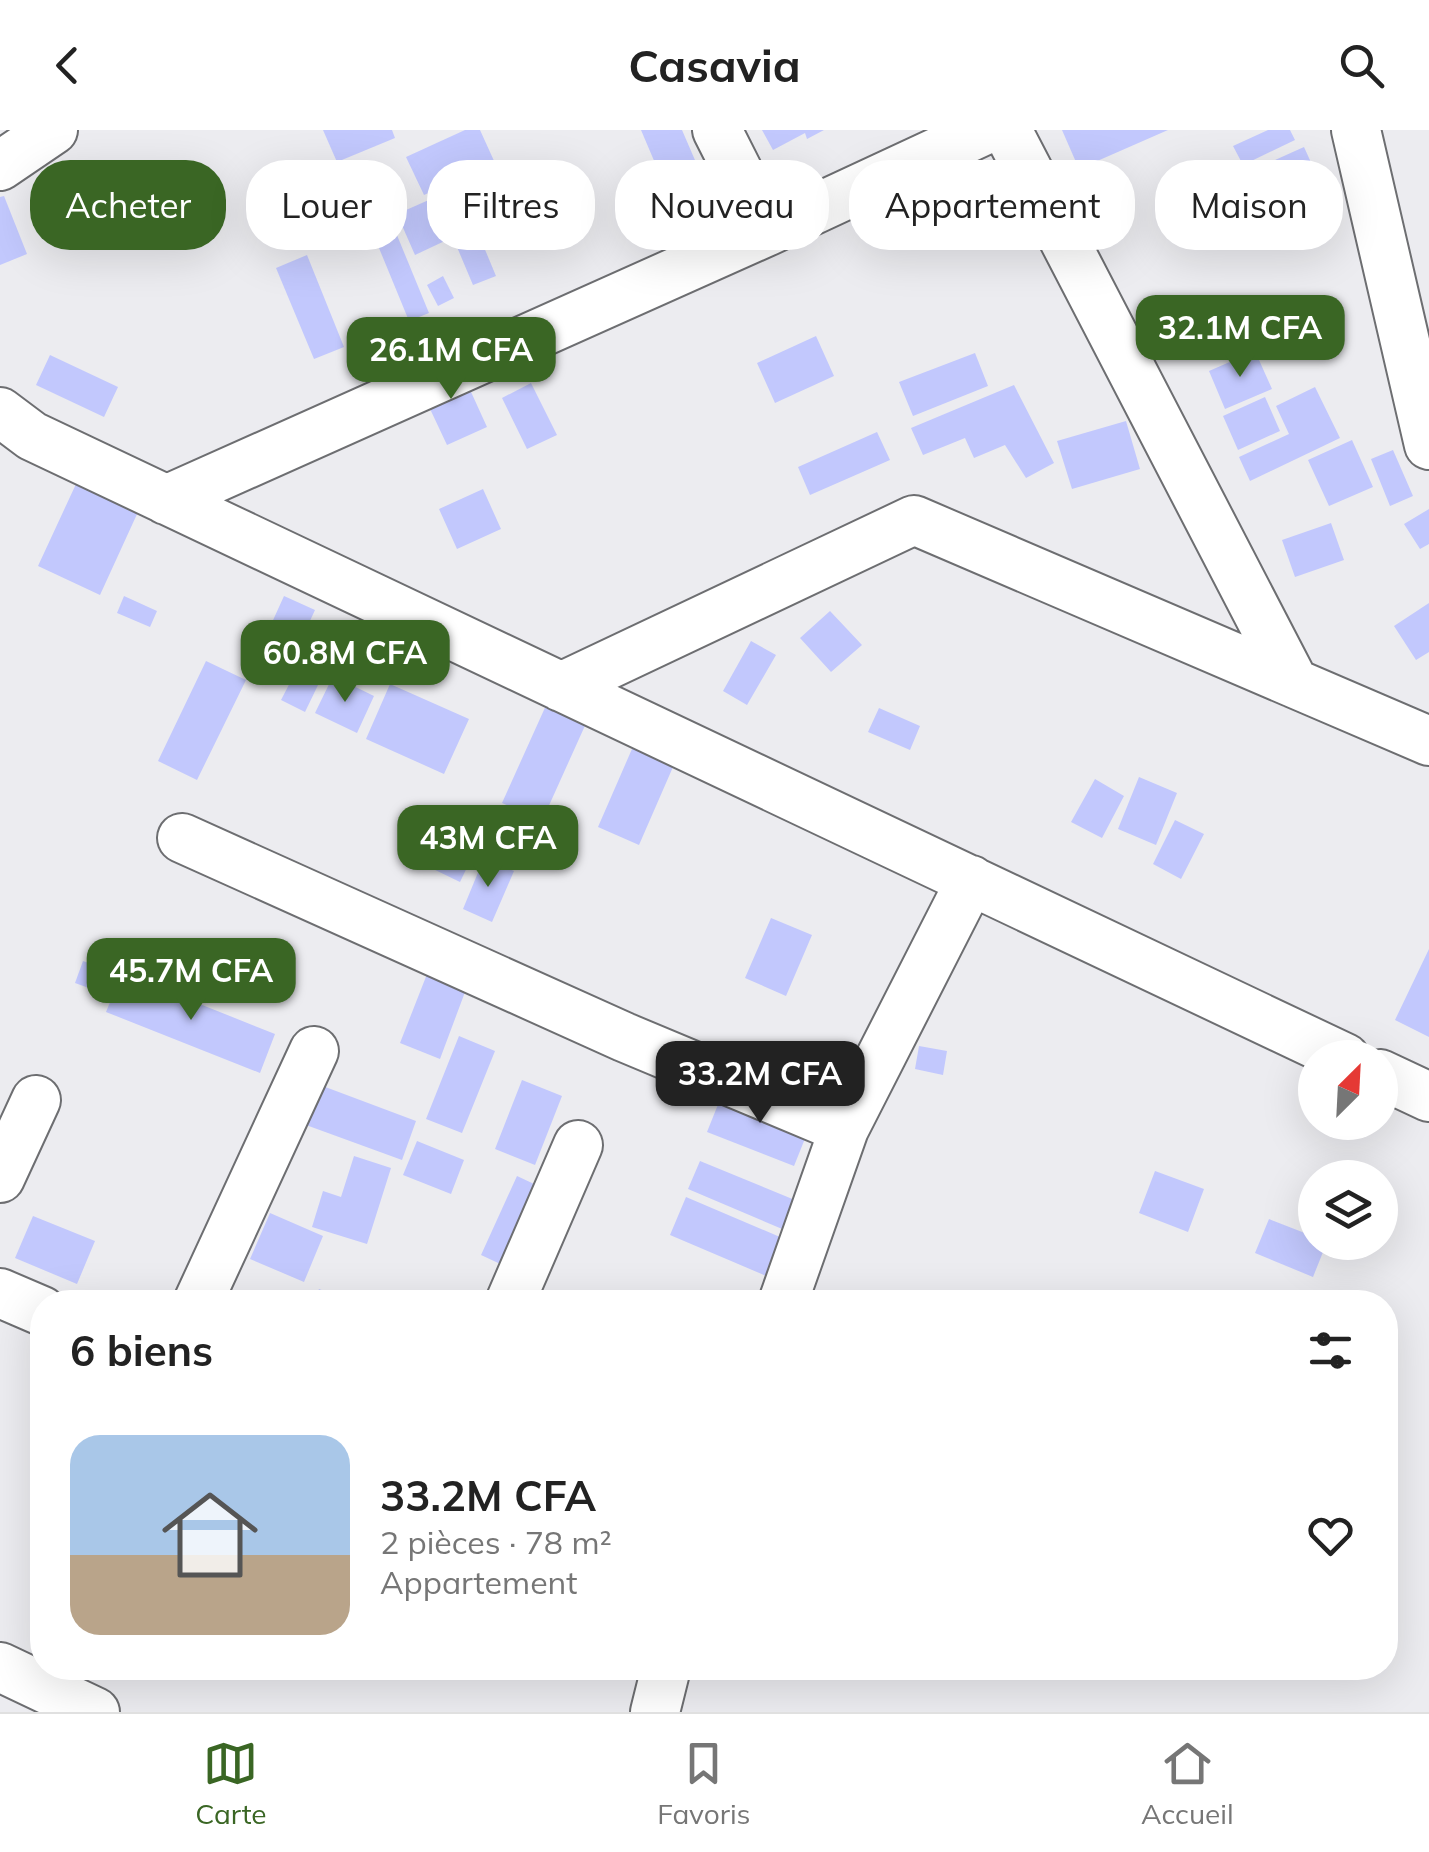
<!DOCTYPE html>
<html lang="fr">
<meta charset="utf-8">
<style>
:root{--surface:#fff;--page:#f2f2f2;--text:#222;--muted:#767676;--line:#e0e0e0;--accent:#3a6624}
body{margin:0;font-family:Mulish,sans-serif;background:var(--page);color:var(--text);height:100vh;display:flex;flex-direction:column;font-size:38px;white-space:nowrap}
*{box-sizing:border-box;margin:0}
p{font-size:32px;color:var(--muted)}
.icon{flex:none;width:55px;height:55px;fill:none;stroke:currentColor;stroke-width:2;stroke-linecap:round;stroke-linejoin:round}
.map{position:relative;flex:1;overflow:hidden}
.drawer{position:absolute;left:30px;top:1160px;width:1368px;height:390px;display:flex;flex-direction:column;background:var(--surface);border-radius:40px;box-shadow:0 10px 40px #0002}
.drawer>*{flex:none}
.banner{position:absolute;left:30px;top:30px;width:1370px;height:90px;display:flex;gap:20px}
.needle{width:65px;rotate:24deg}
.fabs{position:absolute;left:1298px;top:910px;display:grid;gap:20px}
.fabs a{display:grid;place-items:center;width:100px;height:100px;border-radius:50%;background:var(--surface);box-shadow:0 10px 40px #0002;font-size:50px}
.price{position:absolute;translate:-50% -85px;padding:0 22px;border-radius:20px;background:var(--accent);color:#fff;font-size:32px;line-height:65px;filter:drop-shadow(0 2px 5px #0008)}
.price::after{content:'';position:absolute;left:50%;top:60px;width:30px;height:22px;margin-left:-15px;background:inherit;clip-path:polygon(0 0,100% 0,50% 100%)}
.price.selected{background:#222;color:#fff}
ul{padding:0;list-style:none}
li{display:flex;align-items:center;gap:30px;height:250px;padding:0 40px}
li+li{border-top:2px solid var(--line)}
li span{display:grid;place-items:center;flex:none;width:280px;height:200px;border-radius:30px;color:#555}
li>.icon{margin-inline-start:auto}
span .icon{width:120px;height:120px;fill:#fffc;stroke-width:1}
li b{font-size:42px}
h2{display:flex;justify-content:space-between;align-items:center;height:120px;padding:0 40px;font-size:42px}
.chip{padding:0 35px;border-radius:40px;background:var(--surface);box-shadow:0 10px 40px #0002;font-size:35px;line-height:90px}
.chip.selected{background:var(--accent);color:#fff}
header{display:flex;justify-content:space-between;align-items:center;height:130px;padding:0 40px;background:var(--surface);font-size:45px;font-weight:700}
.tab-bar{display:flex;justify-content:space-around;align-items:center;height:140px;border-top:2px solid var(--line);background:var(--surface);font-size:28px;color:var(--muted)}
.tab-bar a{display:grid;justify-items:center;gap:5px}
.tab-bar .selected{color:var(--accent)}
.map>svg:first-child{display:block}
.building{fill:#c2c8fd}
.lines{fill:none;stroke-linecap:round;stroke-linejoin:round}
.minor-casing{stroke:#6d6e71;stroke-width:52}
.minor{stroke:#fff;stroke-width:48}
</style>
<header><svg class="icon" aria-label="back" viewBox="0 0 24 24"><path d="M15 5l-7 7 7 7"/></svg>Casavia<svg class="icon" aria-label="search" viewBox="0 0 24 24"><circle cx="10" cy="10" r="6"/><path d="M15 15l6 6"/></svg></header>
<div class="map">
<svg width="1429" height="1582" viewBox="0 0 1429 1582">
<rect width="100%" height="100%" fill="#ececf0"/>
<path class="building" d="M 323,0 L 392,0 L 395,8 L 337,32 Z
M 465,0 L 480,0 L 495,33 L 424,65 L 406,27 Z
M 641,0 L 682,0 L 704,51 L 669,66 Z
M 762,0 L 824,0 L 807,9 L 805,3 L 773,20 Z
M 1062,0 L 1168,0 L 1079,39 Z
M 1268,0 L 1290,0 L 1295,10 L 1243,35 L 1233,16 Z
M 1304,17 L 1319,50 L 1236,87 L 1221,54 Z
M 461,62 L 496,146 L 473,155 L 438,72 Z
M 4,66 L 27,124 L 0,135 L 0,67 Z
M 431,69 L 449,109 L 415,125 L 397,84 Z
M 392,93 L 429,183 L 409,191 L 372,101 Z
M 307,125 L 344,217 L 314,229 L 276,138 Z
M 443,146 L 454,168 L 438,176 L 427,155 Z
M 816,206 L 834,246 L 775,273 L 757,233 Z
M 1255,221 L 1272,259 L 1225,279 L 1209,241 Z
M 975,223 L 988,256 L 913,286 L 899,252 Z
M 50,225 L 118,257 L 104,287 L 36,255 Z
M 456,229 L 487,297 L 447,315 L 415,247 Z
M 531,253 L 557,305 L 527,319 L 502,268 Z
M 1014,255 L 1054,333 L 1026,348 L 1005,315 L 974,328 L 965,308 L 923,325 L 911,298 Z
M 1315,257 L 1340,308 L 1250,351 L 1239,327 L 1289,304 L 1276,276 Z
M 1265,267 L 1280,301 L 1238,320 L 1223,286 Z
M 1126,291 L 1140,339 L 1072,359 L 1057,311 Z
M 877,302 L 890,330 L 810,365 L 798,337 Z
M 1352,310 L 1373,357 L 1329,376 L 1308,330 Z
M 1393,320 L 1413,366 L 1390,376 L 1371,329 Z
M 76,354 L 112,371 L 118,359 L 143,371 L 100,465 L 38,436 Z
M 483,359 L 501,399 L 457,419 L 439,379 Z
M 1429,379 L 1429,414 L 1420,419 L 1404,394 Z
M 1331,393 L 1344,430 L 1295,447 L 1282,410 Z
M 124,466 L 157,481 L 150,497 L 117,483 Z
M 284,466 L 315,480 L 289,536 L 259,521 Z
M 1429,473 L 1429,522 L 1416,530 L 1394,496 Z
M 830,481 L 862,515 L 831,542 L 800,508 Z
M 751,511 L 776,525 L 747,575 L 723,561 Z
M 206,531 L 246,550 L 197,650 L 158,631 Z
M 296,541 L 319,553 L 305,582 L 281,570 Z
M 333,546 L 374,566 L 357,603 L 315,583 Z
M 557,551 L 597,569 L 542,691 L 502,673 Z
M 390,554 L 469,589 L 444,644 L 366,609 Z
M 879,578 L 920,596 L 910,620 L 868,602 Z
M 642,596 L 683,614 L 639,715 L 598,697 Z
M 1139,647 L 1177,663 L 1156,715 L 1118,699 Z
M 1095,649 L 1124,666 L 1102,708 L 1071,692 Z
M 457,679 L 488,694 L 460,752 L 429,737 Z
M 1175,690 L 1204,704 L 1181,749 L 1153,734 Z
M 484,728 L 514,741 L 492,792 L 463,779 Z
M 771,788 L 812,805 L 786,866 L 745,848 Z
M 1429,819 L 1429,907 L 1395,890 Z
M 83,831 L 116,843 L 108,865 L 75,853 Z
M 429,839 L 468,854 L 440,929 L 400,913 Z
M 122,843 L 275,904 L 260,943 L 106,882 Z
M 459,906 L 495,921 L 462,1003 L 426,989 Z
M 919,916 L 947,921 L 943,945 L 915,939 Z
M 522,950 L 562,966 L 535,1035 L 495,1019 Z
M 320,955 L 416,991 L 402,1030 L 306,995 Z
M 725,957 L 812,991 L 794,1036 L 707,1002 Z
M 417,1011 L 464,1030 L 451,1064 L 403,1045 Z
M 354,1026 L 391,1038 L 367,1114 L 312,1097 L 323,1061 L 341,1067 Z
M 700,1031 L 807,1075 L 794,1104 L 688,1059 Z
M 1155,1041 L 1204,1059 L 1188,1102 L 1139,1083 Z
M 517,1046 L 547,1060 L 511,1139 L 481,1125 Z
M 686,1067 L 787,1110 L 771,1148 L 670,1105 Z
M 270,1083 L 323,1106 L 304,1152 L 250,1129 Z
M 33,1086 L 95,1111 L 77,1154 L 15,1128 Z
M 1269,1089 L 1315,1107 L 1315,1112 L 1327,1112 L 1313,1147 L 1255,1123 Z
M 319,1159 L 351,1172 L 313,1172 Z"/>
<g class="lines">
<g class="minor-casing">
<path id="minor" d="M 717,0 L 768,101
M 1007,0 L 1294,553
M 1356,0 L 1429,315
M 0,36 L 53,0
M 0,282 L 32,306 L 1345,928
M 166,370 L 768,101 L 985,0
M 561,557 L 914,390 L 1429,611
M 182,708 L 624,907 L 844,999
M 1380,944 L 1429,967
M 0,1048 L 36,970
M 0,1163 L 42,1181
M 198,1172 L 314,921
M 510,1172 L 578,1015
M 783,1172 L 844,999 L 971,750
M 0,1537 L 95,1582
M 655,1582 L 666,1538"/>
</g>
<use href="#minor" class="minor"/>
</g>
</svg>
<div class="fabs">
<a><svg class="needle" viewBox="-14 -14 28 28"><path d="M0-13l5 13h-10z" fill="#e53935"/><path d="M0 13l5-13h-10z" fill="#767676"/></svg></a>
<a><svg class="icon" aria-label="layers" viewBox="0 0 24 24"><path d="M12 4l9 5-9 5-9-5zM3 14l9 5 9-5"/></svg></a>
</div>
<b class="price" style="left:1240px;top:250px">32.1M CFA</b>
<b class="price" style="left:451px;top:272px">26.1M CFA</b>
<b class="price" style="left:345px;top:575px">60.8M CFA</b>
<b class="price" style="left:488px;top:760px">43M CFA</b>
<b class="price" style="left:191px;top:893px">45.7M CFA</b>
<b class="price selected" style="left:760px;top:996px">33.2M CFA</b>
<div class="banner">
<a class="chip selected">Acheter</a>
<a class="chip">Louer</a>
<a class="chip">Filtres</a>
<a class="chip">Nouveau</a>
<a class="chip">Appartement</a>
<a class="chip">Maison</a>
</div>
<section class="drawer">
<h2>6 biens<svg class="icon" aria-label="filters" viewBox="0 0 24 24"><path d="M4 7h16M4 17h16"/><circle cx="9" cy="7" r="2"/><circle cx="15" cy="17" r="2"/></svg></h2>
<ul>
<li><span style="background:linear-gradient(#a9c7e8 60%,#b9a48a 0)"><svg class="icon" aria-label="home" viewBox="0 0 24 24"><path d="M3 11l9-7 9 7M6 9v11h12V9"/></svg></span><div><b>33.2M CFA</b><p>2 pièces · 78 m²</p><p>Appartement</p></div><svg class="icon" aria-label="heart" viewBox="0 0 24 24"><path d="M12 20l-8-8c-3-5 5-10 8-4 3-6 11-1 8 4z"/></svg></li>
</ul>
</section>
</div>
<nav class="tab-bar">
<a class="selected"><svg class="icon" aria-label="map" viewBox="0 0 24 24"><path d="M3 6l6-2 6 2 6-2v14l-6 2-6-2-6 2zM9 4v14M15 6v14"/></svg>Carte</a>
<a><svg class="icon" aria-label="saved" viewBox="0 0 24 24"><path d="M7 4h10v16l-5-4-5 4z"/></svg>Favoris</a>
<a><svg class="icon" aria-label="home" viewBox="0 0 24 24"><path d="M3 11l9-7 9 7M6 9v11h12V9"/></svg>Accueil</a>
</nav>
